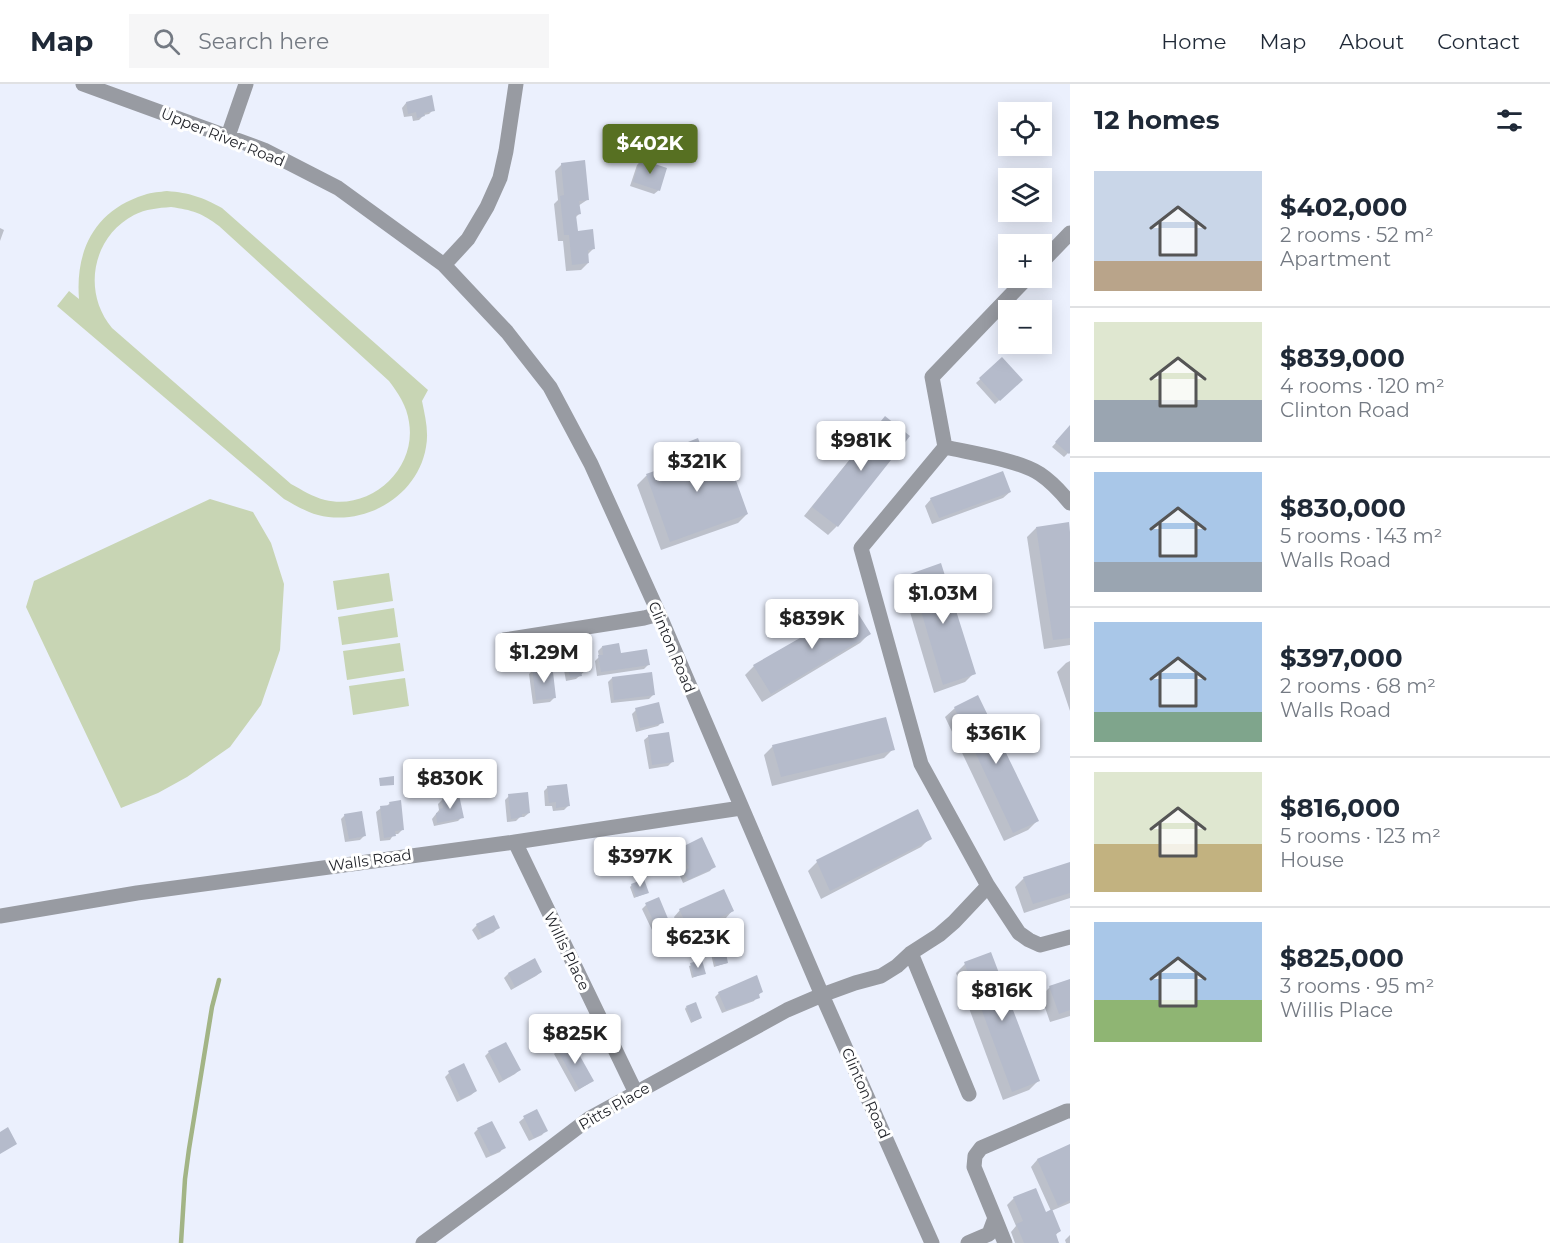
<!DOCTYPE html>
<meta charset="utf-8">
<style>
:root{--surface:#fff;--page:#f6f6f7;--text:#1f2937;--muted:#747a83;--line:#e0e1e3;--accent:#577022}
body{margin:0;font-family:Montserrat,sans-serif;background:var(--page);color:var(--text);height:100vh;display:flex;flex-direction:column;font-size:22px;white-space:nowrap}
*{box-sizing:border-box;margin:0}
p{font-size:20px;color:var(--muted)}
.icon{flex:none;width:33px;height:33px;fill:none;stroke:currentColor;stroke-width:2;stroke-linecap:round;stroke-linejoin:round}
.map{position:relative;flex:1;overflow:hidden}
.side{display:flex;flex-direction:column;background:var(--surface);width:480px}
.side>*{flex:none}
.tools{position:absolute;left:998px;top:18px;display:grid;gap:12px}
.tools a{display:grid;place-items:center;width:54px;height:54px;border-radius:0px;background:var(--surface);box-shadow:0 3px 15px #0003;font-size:30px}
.price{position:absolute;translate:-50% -51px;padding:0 14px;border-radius:6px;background:#fff;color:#222;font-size:20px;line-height:39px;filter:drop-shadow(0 2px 3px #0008)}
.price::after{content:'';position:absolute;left:50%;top:36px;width:18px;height:14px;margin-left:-9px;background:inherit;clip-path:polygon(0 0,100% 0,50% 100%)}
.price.on{background:var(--accent);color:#fff}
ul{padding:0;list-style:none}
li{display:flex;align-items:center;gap:18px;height:150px;padding:0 24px}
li+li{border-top:2px solid var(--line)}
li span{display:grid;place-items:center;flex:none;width:168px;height:120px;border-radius:0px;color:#555}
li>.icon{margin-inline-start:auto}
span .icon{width:72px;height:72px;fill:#fffc;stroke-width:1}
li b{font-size:26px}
h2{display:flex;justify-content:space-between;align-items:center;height:72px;padding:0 24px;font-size:26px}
header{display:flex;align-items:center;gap:36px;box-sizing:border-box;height:84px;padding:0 30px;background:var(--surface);border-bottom:2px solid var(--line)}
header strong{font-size:28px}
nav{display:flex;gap:33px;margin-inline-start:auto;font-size:21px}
.search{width:420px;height:54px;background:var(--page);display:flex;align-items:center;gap:15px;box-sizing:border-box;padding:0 21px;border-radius:0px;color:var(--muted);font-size:22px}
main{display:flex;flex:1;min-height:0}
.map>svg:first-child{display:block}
.green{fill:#c8d5b4;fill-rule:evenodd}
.shadow{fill:#0003}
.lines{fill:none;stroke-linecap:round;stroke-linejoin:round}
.stream{stroke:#a2b485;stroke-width:4.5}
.building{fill:#b5bbcb}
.minor{stroke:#989ba2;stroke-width:15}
.labels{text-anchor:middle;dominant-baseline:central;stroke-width:6;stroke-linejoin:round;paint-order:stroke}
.street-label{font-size:15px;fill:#23252b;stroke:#fff}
</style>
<header>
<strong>Map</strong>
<div class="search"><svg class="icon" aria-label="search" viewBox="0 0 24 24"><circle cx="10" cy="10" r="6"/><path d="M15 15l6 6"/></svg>Search here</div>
<nav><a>Home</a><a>Map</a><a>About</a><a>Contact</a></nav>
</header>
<main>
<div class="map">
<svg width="1070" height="1159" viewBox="0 0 1070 1159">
<rect width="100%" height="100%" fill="#ebf0fd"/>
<path class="green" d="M 167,107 C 190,109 202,113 222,124 L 428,306 L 422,317 C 425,332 429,347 426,363 C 418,412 365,443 318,431 C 306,428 295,421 284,415 L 57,222 L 69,207 L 79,215 C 75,165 96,126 144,111 C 152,108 160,108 167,107 ZM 171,123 C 192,126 202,129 219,142 L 389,297 C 398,309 407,322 409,338 C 417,385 371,427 325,416 C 313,413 302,406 291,400 L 112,244 C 82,208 92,153 134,131 C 146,125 158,124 171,123 Z
M 210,415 L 253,428 L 271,459 L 284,500 L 280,566 L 261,621 L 230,663 L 187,693 L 158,709 L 121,724 L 26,523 L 34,497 Z
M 389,489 L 393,517 L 337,526 L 333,497 Z
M 394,524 L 398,553 L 342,561 L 338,533 Z
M 400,559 L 404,587 L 347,596 L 343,567 Z
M 405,594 L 409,622 L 353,631 L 349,602 Z"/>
<path class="shadow" d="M 406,19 L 433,26 L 429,30 L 424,31 L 419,36 L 413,37 L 412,32 L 404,33 L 402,24 Z
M 641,77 L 659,106 L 654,110 L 630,102 L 637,81 Z
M 562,80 L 587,116 L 578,122 L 579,130 L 575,134 L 576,148 L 594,164 L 587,171 L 588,179 L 581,186 L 566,187 L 563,157 L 558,157 L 554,120 L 558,116 L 555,87 Z
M 0,144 L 4,146 L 0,157 Z
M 1002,275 L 1021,296 L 995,320 L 976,299 Z
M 876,343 L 908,352 L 837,442 L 828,451 L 804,432 Z
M 1070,343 L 1070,367 L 1064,373 L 1052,363 Z
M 689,359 L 747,430 L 738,439 L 661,466 L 637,401 L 646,392 L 684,378 L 680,368 Z
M 1010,408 L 1003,414 L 932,440 L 925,422 L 931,415 Z
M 1036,444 L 1070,459 L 1070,561 L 1044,565 L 1027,453 Z
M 911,492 L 974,589 L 965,598 L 934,609 L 902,501 Z
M 869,550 L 860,559 L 762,618 L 745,591 L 754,582 Z
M 602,563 L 620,571 L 648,581 L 644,585 L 597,592 L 595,577 L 599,573 L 598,567 Z
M 566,570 L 585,587 L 576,595 L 566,597 L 562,575 Z
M 1070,577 L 1070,627 L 1057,588 L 1066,579 Z
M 533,586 L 554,614 L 550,618 L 533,620 L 529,590 Z
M 612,594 L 653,611 L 649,615 L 611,619 L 608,598 Z
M 955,624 L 1037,737 L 1028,746 L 1004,757 L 945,633 Z
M 636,626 L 662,638 L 658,642 L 636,648 L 632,630 Z
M 649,652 L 672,678 L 668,682 L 649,685 L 644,656 Z
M 773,662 L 893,665 L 884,674 L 772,702 L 764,671 Z
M 548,703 L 568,722 L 564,726 L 553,727 L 552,722 L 545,722 L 544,707 Z
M 509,712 L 529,729 L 524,733 L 520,733 L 516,737 L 507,738 L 505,716 Z
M 442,716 L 462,733 L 458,737 L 434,742 L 432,735 L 439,726 L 438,720 Z
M 390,719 L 403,745 L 398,750 L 394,750 L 390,756 L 380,757 L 376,728 L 381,724 L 386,723 Z
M 917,727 L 930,754 L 921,763 L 821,815 L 808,787 L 817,778 Z
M 345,731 L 364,752 L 360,756 L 345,758 L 341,735 Z
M 681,765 L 714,782 L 710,787 L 683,799 L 680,792 L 685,787 L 677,769 Z
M 1070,780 L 1070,814 L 1024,829 L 1015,803 L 1024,794 Z
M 632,801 L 647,809 L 634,814 L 630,803 Z
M 646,821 L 668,837 L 663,841 L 652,846 L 642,825 Z
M 680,826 L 732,827 L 726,834 L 695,848 L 692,840 L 680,846 L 674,833 Z
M 493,833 L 498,843 L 494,848 L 478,856 L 472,846 L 477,841 Z
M 712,869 L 727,879 L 714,883 L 711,870 Z
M 534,876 L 541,888 L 536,892 L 511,906 L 504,894 L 508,890 Z
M 701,878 L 705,889 L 692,894 L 689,882 Z
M 965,880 L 1038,997 L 1029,1006 L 1003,1016 L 956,889 Z
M 1070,897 L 1070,932 L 1050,938 L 1041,912 L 1050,903 Z
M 761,908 L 754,917 L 722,929 L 715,913 L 719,909 Z
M 686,923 L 701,934 L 691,939 L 685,925 Z
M 558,966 L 592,996 L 588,1000 L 575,1008 L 554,970 Z
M 489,968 L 519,986 L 515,990 L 499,999 L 485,972 Z
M 449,989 L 476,1007 L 471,1011 L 457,1018 L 445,993 Z
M 536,1027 L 546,1046 L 542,1051 L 529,1057 L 519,1038 L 524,1034 Z
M 478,1045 L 504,1063 L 500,1068 L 486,1074 L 474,1049 Z
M 1070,1061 L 1070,1119 L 1051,1127 L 1059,1147 L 1055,1152 L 1058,1159 L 1015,1159 L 1011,1148 L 1016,1142 L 1007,1121 L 1014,1114 L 1045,1130 L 1051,1127 L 1031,1083 L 1037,1076 Z
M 1070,1151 L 1070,1159 L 1066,1159 L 1065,1156 Z"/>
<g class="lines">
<path class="stream" d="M 181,1159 L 185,1095 L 189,1065 L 212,923 L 219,896"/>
</g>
<path class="building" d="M 432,11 L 435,27 L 424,29 L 425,32 L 417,34 L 416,28 L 408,30 L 406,18 Z
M 640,75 L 667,84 L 660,107 L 633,98 Z
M 585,76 L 589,116 L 579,117 L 581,130 L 576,131 L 578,147 L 593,145 L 595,165 L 588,166 L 589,179 L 572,181 L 569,151 L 564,151 L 560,112 L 564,111 L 561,79 Z
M 1002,273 L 1023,296 L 1000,317 L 979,294 Z
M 885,332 L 910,352 L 838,443 L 812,423 Z
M 1070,341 L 1070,369 L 1069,370 L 1055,358 Z
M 698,354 L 704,371 L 724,363 L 748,430 L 670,458 L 646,390 L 694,373 L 688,358 Z
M 1003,387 L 1011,408 L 939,434 L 930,414 Z
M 1069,438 L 1070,448 L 1070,554 L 1053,556 L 1036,443 Z
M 941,479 L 976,590 L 943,601 L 910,490 Z
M 854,523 L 871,550 L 771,610 L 753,581 Z
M 619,559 L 621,569 L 647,565 L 650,581 L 601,588 L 598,571 L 603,571 L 602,562 Z
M 583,566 L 586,588 L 581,588 L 582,592 L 570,594 L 565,569 Z
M 547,582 L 548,588 L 553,588 L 556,614 L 536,616 L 532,584 Z
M 652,588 L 655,611 L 614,616 L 612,593 Z
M 978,611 L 1039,737 L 1013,749 L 954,623 Z
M 659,618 L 664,639 L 640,644 L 635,624 Z
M 886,633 L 895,666 L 781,693 L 772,661 Z
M 669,648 L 674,678 L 652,681 L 648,651 Z
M 394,692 L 394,701 L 380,702 L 379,694 Z
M 567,700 L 570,722 L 556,724 L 556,718 L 549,719 L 547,702 Z
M 528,708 L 530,729 L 522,730 L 522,733 L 511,735 L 508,710 Z
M 459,711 L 464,734 L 437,739 L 436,729 L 440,728 L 439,725 L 443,724 L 442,715 Z
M 401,716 L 404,746 L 395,747 L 396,752 L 384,754 L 380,722 L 390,721 L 389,718 Z
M 918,725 L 932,755 L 830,807 L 816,776 Z
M 362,727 L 366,752 L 349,755 L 344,730 Z
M 702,753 L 716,783 L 688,796 L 683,787 L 689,784 L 680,764 Z
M 1070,778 L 1070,809 L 1033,820 L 1023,793 Z
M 644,795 L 649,809 L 636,813 L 631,800 Z
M 724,805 L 734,827 L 702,842 L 699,835 L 686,840 L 679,825 Z
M 659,813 L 669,837 L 656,843 L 645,819 Z
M 494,831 L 500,844 L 482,853 L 476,840 Z
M 725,864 L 728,879 L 716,882 L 712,867 Z
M 991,868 L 1040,997 L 1012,1008 L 964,878 Z
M 535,874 L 542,888 L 515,903 L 508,889 Z
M 702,876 L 706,890 L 694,893 L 690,879 Z
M 757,891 L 763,908 L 759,910 L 760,914 L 726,926 L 718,908 Z
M 1070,895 L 1070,926 L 1059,930 L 1049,902 Z
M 696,918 L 702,934 L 692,938 L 686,922 Z
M 571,956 L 594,997 L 579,1005 L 557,965 Z
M 506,958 L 521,986 L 503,996 L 488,967 Z
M 464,979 L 477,1007 L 461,1015 L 448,987 Z
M 537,1025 L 548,1047 L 534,1054 L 523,1032 Z
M 492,1037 L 506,1064 L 491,1071 L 477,1044 Z
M 8,1043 L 17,1060 L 0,1070 L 0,1048 Z
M 1070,1060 L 1070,1116 L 1058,1122 L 1037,1075 Z
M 1036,1104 L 1046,1128 L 1052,1125 L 1061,1147 L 1056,1150 L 1059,1159 L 1024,1159 L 1016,1140 L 1023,1137 L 1013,1113 Z"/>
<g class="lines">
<path class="minor" d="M 83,0 L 264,66 L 338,104 L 444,181 L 507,248 L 550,303 L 591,380 L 659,530 L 822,911 L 932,1159
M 228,52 L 246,0
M 1041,179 L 1070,149
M 444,181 L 468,155 L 487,123 L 500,94 L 506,67 L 516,0
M 1027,194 L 932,293 L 945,363 L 861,464 L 921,680 L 988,802 L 1019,849 L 1029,856 L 1040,861 L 1070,853
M 945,363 C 971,369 1019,376 1040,390 C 1052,398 1061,408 1070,419
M 504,556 L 644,534 L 659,530
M 515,758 L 636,1009
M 0,832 L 137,809 L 515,758 L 741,724
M 911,869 L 969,1010
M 995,1134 L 1005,1159
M 423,1159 L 503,1100 L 590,1034 L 787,926 L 822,911 L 855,899 L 881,892 L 897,882 L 911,869 L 939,851 L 954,838 L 988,802
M 968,1159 L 989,1150 L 995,1134 L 974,1083 L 975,1072 L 981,1064 L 1067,1027 L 1070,1027"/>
</g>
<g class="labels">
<g class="street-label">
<text transform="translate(223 53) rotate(22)">Upper River Road</text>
<text transform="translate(672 563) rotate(67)">Clinton Road</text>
<text transform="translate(370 776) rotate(-8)">Walls Road</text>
<text transform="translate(567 867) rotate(64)">Willis Place</text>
<text transform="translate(866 1009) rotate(66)">Clinton Road</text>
<text transform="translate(614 1022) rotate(-30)">Pitts Place</text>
</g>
</g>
</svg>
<div class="tools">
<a><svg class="icon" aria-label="locate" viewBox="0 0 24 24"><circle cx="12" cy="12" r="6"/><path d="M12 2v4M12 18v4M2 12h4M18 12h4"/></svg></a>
<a><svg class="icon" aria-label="layers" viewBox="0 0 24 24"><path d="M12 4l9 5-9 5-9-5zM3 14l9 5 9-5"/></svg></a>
<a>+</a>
<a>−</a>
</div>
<b class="price on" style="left:650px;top:91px">$402K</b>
<b class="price" style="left:861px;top:388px">$981K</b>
<b class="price" style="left:697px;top:409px">$321K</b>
<b class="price" style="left:943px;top:541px">$1.03M</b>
<b class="price" style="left:812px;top:566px">$839K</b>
<b class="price" style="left:544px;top:600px">$1.29M</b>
<b class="price" style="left:996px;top:681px">$361K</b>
<b class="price" style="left:450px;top:726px">$830K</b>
<b class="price" style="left:640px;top:804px">$397K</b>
<b class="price" style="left:698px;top:885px">$623K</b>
<b class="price" style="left:1002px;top:938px">$816K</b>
<b class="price" style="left:575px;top:981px">$825K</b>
</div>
<section class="side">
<h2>12 homes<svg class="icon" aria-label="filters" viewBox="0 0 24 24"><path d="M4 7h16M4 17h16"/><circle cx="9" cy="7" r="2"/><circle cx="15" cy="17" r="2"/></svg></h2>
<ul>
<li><span style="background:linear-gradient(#c9d6e8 75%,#b9a48a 0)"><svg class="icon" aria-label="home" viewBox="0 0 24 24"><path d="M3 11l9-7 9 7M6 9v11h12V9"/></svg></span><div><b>$402,000</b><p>2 rooms · 52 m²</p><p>Apartment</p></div></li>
<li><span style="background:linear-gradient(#dfe7d0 65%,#9aa5b1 0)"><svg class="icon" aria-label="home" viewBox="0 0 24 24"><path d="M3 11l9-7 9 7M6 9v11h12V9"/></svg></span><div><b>$839,000</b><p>4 rooms · 120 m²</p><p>Clinton Road</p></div></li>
<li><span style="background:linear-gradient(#a9c7e8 75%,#9aa5b1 0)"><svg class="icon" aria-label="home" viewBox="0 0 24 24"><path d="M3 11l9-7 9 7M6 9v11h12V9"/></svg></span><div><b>$830,000</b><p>5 rooms · 143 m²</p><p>Walls Road</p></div></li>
<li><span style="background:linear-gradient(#a9c7e8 75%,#7fa58c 0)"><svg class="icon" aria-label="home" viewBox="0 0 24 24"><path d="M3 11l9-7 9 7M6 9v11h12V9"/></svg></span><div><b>$397,000</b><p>2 rooms · 68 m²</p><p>Walls Road</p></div></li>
<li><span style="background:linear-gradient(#dfe7d0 60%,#c2b280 0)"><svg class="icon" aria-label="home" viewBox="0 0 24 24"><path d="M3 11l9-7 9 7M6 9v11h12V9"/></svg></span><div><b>$816,000</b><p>5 rooms · 123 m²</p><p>House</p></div></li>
<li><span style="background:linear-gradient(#a9c7e8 65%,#8fb573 0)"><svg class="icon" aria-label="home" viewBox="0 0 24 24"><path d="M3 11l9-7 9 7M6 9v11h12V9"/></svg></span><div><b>$825,000</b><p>3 rooms · 95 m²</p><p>Willis Place</p></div></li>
</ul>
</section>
</main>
